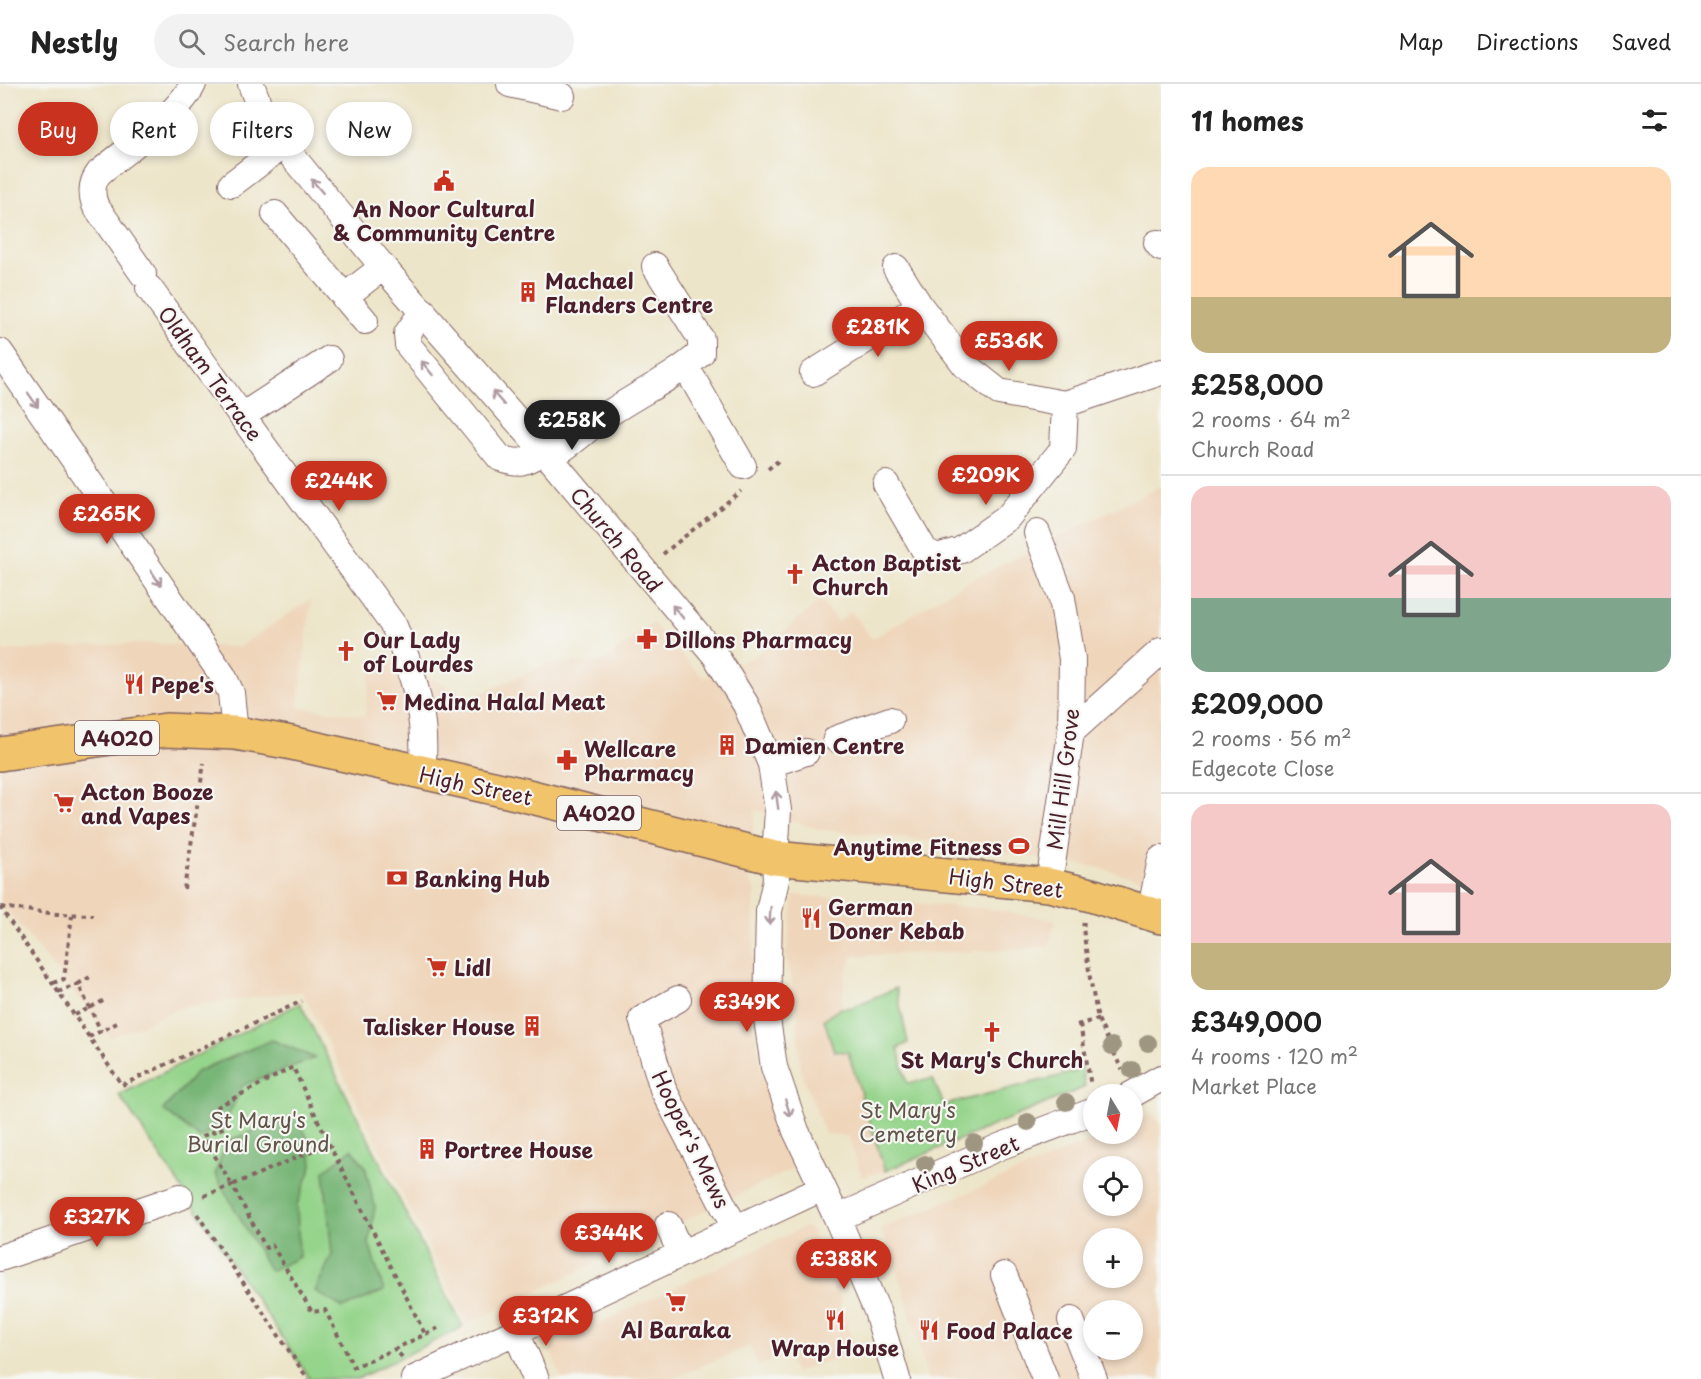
<!DOCTYPE html>
<meta charset="utf-8">
<style>
:root{--surface:#fff;--page:#f2f2f2;--text:#222;--muted:#767676;--line:#e0e0e0;--accent:#c8321e}
body{margin:0;font-family:"Playpen Sans",sans-serif;background:var(--page);color:var(--text);height:100vh;display:flex;flex-direction:column;font-size:22px;white-space:nowrap}
*{box-sizing:border-box;margin:0}
p{font-size:20px;color:var(--muted)}
.icon{flex:none;width:33px;height:33px;fill:none;stroke:currentColor;stroke-width:2;stroke-linecap:round;stroke-linejoin:round}
.map{position:relative;flex:1;overflow:hidden}
.sheet{display:flex;flex-direction:column;background:var(--surface);width:540px}
.sheet>*{flex:none}
.banner{position:absolute;left:18px;top:18px;width:570px;height:54px;display:flex;gap:12px}
.needle{width:39px;rotate:170deg}
.tools{position:absolute;left:1083px;top:1000px;display:grid;gap:12px}
.tools a{display:grid;place-items:center;width:60px;height:60px;border-radius:50%;background:var(--surface);box-shadow:0 3px 9px #0003;font-size:30px}
.price{position:absolute;translate:-50% -51px;padding:0 14px;border-radius:21px;background:var(--accent);color:#fff;font-size:20px;line-height:39px;filter:drop-shadow(0 2px 3px #0008)}
.price::after{content:'';position:absolute;left:50%;top:36px;width:18px;height:14px;margin-left:-9px;background:inherit;clip-path:polygon(0 0,100% 0,50% 100%)}
.price.active{background:#222;color:#fff}
ul{padding:0;list-style:none}
li{display:grid;align-content:center;gap:12px;height:318px;padding:0 30px}
li+li{border-top:2px solid var(--line)}
li span{display:grid;place-items:center;height:186px;border-radius:18px;color:#555}
li>.icon{margin-inline-start:auto}
span .icon{width:108px;height:108px;fill:#fffc;stroke-width:1}
li b{font-size:26px}
h2{display:flex;justify-content:space-between;align-items:center;height:72px;padding:0 30px;font-size:26px}
.chip{padding:0 21px;border-radius:27px;background:var(--surface);box-shadow:0 3px 9px #0003;font-size:21px;line-height:54px}
.chip.active{background:var(--accent);color:#fff}
header{display:flex;align-items:center;gap:36px;box-sizing:border-box;height:84px;padding:0 30px;background:var(--surface);border-bottom:2px solid var(--line)}
header strong{font-size:28px}
nav{display:flex;gap:33px;margin-inline-start:auto;font-size:21px}
.search{width:420px;height:54px;background:var(--page);display:flex;align-items:center;gap:15px;box-sizing:border-box;padding:0 21px;border-radius:33px;color:var(--muted);font-size:22px}
main{display:flex;flex:1;min-height:0}
.map>svg:first-child{display:block}
.built{fill:#efd6bb;fill-rule:evenodd}
.green{fill:#95d48b;stroke:#707a5b;stroke-width:1.5}
.forest{fill:#78b677;stroke:#616a51;stroke-width:1.5}
.lines{fill:none;stroke-linecap:round;stroke-linejoin:round}
.minor-casing{stroke:#836462;stroke-width:28}
.major-casing{stroke:#836462;stroke-width:36}
.path{stroke:#836462;stroke-width:4;stroke-dasharray:4.5 4.5;stroke-linecap:butt}
.minor{stroke:#fff;stroke-width:26}
.major{stroke:#f1c36a;stroke-width:33}
.tree{fill:#9f9682}
.oneway{stroke:#ae9aa0}
.labels{text-anchor:middle;dominant-baseline:central;stroke-width:4.5;stroke-linejoin:round;paint-order:stroke}
.shield{fill:#f6f6f2;stroke:#7e6067;stroke-width:1.5}
.shield-label{font-size:20px;font-weight:bold;fill:#4a1f2b}
.poi-label{font-size:21px;font-weight:bold;fill:#4a1f2b;stroke:#f6f6f2;text-anchor:start}
.street-label{font-size:21px;fill:#4a1f2b;stroke:#f6f6f2}
.park-label{font-size:21px;fill:#605548;stroke:#f6f6f2}
</style>
<header>
<strong>Nestly</strong>
<div class="search"><svg class="icon" aria-label="search" viewBox="0 0 24 24"><circle cx="10" cy="10" r="6"/><path d="M15 15l6 6"/></svg>Search here</div>
<nav><a>Map</a><a>Directions</a><a>Saved</a></nav>
</header>
<main>
<div class="map">
<svg width="1161" height="1295" viewBox="0 0 1161 1295">
<rect width="100%" height="100%" fill="#f6f6f2"/>
<filter id="ink" filterUnits="userSpaceOnUse"><feTurbulence type="fractalNoise" baseFrequency=".0167" numOctaves="2"/><feDisplacementMap in="SourceGraphic" scale="12" xChannelSelector="R" yChannelSelector="G"/><feConvolveMatrix kernelMatrix="1 2 1 2 8 2 1 2 1" color-interpolation-filters="sRGB"/></filter>
<filter id="wash" filterUnits="userSpaceOnUse"><feTurbulence type="fractalNoise" baseFrequency=".008" numOctaves="4" result="noise"/><feDisplacementMap in="SourceGraphic" scale="24" xChannelSelector="R" yChannelSelector="G"/><feGaussianBlur stdDeviation="1.35" result="paint"/><feColorMatrix in="noise" values="0 0 0 0 0 0 0 0 0 0 0 0 0 0 0 0 0 1.4 0 .05"/><feComposite in="paint" operator="in"/></filter>
<g filter="url(#wash)">
<rect width="100%" height="100%" fill="#ede5c9"/>
<path class="built" d="M 1161,402 L 1161,801 L 1095,783 L 964,761 L 818,745 L 755,726 L 750,797 L 754,804 L 753,940 L 762,989 L 792,1085 L 467,1241 L 302,907 L 182,923 L 111,954 L 0,818 L 0,567 L 145,559 L 239,563 L 311,515 L 298,623 L 365,632 L 371,583 L 381,585 L 395,577 L 471,614 L 549,579 L 604,577 L 652,539 L 703,594 L 755,572 L 820,517 L 838,538 L 851,527 L 872,555 L 963,500 Z
M 794,811 L 980,824 L 1056,836 L 1049,862 L 1022,865 L 853,872 L 846,888 L 841,924 L 824,935 L 848,968 L 885,1087 L 862,1093 L 848,1052 L 825,1050 L 800,985 L 797,920 L 786,872 Z
M 1153,1028 L 1161,1043 L 1161,1295 L 928,1295 L 902,1202 L 880,1145 L 1108,1050 L 1132,1050 L 1133,1038 ZM 1094,1083 L 1132,1083 L 1132,1122 L 1094,1122 ZM 1094,1155 L 1132,1155 L 1132,1194 L 1094,1194 ZM 1094,1227 L 1132,1227 L 1132,1266 L 1094,1266 Z
M 804,1143 L 812,1146 L 842,1219 L 839,1221 L 857,1266 L 794,1289 L 787,1271 L 758,1282 L 750,1262 L 671,1295 L 563,1295 L 550,1267 L 553,1261 Z"/>
<path class="green" d="M 896,904 L 908,959 L 898,964 L 907,999 L 933,995 L 944,1021 L 1075,988 L 1081,981 L 1085,1003 L 885,1087 L 848,968 L 834,967 L 824,935 L 841,924 L 850,924 Z
M 300,919 L 463,1243 L 357,1295 L 310,1295 L 119,1011 Z"/>
<path class="forest" d="M 272,956 L 315,974 L 243,1001 L 227,1034 L 200,1054 L 163,1026 L 198,987 Z
M 297,1031 L 310,1060 L 312,1082 L 297,1121 L 299,1173 L 270,1187 L 215,1090 L 227,1057 Z
M 352,1065 L 365,1082 L 375,1123 L 369,1160 L 384,1207 L 343,1224 L 315,1207 L 332,1171 L 324,1087 Z"/>
</g>
<g filter="url(#ink)">
<g class="lines">
<g class="minor-casing">
<path id="minor" d="M 251,0 L 259,22 L 283,61 L 383,183 L 549,373 L 715,571 L 746,621 L 771,680 L 778,726 L 775,774 L 776,796 L 769,827 L 768,878 L 767,935 L 774,983 L 796,1047 L 837,1134 L 877,1227 L 897,1295
M 510,0 L 562,12
M 232,100 L 283,61
M 275,130 L 365,237
M 1157,159 L 1161,164
M 896,184 L 920,222 L 966,282 L 999,308 L 1065,320 L 1161,288
M 143,190 L 95,121 C 91,109 91,99 99,89 C 126,66 179,30 193,0
M 149,204 L 394,542 C 414,590 428,637 422,689
M 344,213 L 383,183
M 423,227 L 407,250 L 408,261 L 500,374 C 521,381 525,378 544,367
M 0,268 L 223,592 L 231,609 L 235,649
M 686,283 L 743,382
M 813,289 L 920,222
M 242,332 L 329,275
M 549,373 C 569,363 580,351 597,338 C 631,312 670,297 701,269 L 701,255 L 655,182
M 886,400 L 925,467 L 937,473 L 961,466 L 1008,433 L 1063,365 L 1065,320
M 1037,449 L 1062,514 L 1072,575 L 1071,648 L 1049,801
M 1071,648 L 1161,567
M 836,655 L 890,636
M 771,680 L 806,668
M 1150,830 L 1161,775
M 678,915 L 642,935 L 663,1005 L 735,1144
M 1131,1011 L 1161,994
M 837,1134 L 999,1063 L 1094,1027
M 668,1141 L 681,1169
M 0,1174 L 180,1113
M 1004,1191 L 1045,1295
M 1071,1236 L 1094,1295
M 516,1248 L 536,1295
M 414,1295 L 822,1104"/>
</g>
<g class="major-casing">
<path id="major" d="M 0,670 L 166,646 L 235,649 L 287,658 L 520,710 L 775,774 L 1049,801 L 1091,811 L 1161,833"/>
</g>
<path class="path" d="M 768,385 L 778,377
M 663,470 L 741,407
M 184,805 L 204,679
M 0,823 L 122,1001 L 302,917
M 1,823 L 57,830 L 93,831
M 1084,838 L 1083,844 L 1090,894 L 1098,935 L 1122,986
M 53,899 L 64,895 L 72,831
M 78,900 L 92,892
M 58,908 L 78,900 L 101,947
M 75,931 L 105,916
M 1080,940 L 1091,1002
M 1077,941 L 1098,935
M 89,953 L 117,939
M 329,1060 L 232,1101 L 203,1052 L 225,1043 L 217,1023 L 293,983 L 329,1060 L 425,1250
M 204,1112 L 232,1101 L 266,1164 L 272,1161 L 312,1228 L 325,1226 L 354,1283 L 395,1265
M 197,1130 L 308,1295
M 402,1273 L 395,1265 L 442,1242"/>
<use href="#minor" class="minor"/>
<use href="#major" class="major"/>
</g>
<g class="tree">
<circle cx="1148" cy="959" r="9"/>
<circle cx="1112" cy="962" r="9"/>
<circle cx="1132" cy="986" r="9"/>
<circle cx="1066" cy="1018" r="9"/>
<circle cx="1028" cy="1038" r="9"/>
<circle cx="974" cy="1059" r="9"/>
<circle cx="925" cy="1080" r="9"/>
</g>
<defs><path id="oneway-shaft" d="M-6 0H5M1.5-3L5.5 0L1.5 3" fill="none" stroke-width="1.6" stroke-linecap="round" stroke-linejoin="round" transform="scale(1.5)"/></defs>
<g class="oneway">
<use href="#oneway-shaft" transform="translate(317 102) rotate(-130)"/>
<use href="#oneway-shaft" transform="translate(427 284) rotate(-129)"/>
<use href="#oneway-shaft" transform="translate(498 314) rotate(-131)"/>
<use href="#oneway-shaft" transform="translate(33 316) rotate(55)"/>
<use href="#oneway-shaft" transform="translate(156 494) rotate(56)"/>
<use href="#oneway-shaft" transform="translate(678 528) rotate(-130)"/>
<use href="#oneway-shaft" transform="translate(777 716) rotate(-98)"/>
<use href="#oneway-shaft" transform="translate(770 832) rotate(94)"/>
<use href="#oneway-shaft" transform="translate(788 1024) rotate(72)"/>
</g>
</g>
<defs>
<g id="civic-bare" transform="scale(1.62)"><path d="M-.6-6.5H3V-4.5H.6V-3L4-1V1h2V6H-6V1h2V-1L-.6-3ZM-1.2 2.5V6h2.4V2.5Z" fill="#c8321e" stroke="#f6f6f2" stroke-width="2.5" paint-order="stroke"/></g>
<g id="building-bare" transform="scale(1.62)"><path d="M-4-6H4V6H1V3H-1V6H-4ZM-2.5-4.3h1.7v1.8h-1.7ZM.8-4.3h1.7v1.8H.8ZM-2.5-1h1.7V.8h-1.7ZM.8-1h1.7V.8H.8Z" fill="#c8321e" stroke="#f6f6f2" stroke-width="2.5" paint-order="stroke"/></g>
<g id="church-bare" transform="scale(1.62)"><path d="M-1.2-6h2.4v3.5h3.3v2.4h-3.3V6h-2.4V-.1h-3.3v-2.4h3.3Z" fill="#c8321e" stroke="#f6f6f2" stroke-width="2.5" paint-order="stroke"/></g>
<g id="pharmacy-bare" transform="scale(1.62)"><path d="M-2-6h4v4h4v4h-4v4h-4v-4h-4v-4h4Z" fill="#c8321e" stroke="#f6f6f2" stroke-width="2.5" paint-order="stroke"/></g>
<g id="restaurant-bare" transform="scale(1.62)"><path d="M-5-6h1v4h1v-4h1v4h1v-4h1v5L-1.5 .5V6h-2V.5L-5-1ZM5-6V6H3V1.5H1.5Q1.5-4 5-6Z" fill="#c8321e" stroke="#f6f6f2" stroke-width="2.5" paint-order="stroke"/></g>
<g id="supermarket-bare" transform="scale(1.62)"><path d="M-6-5.5h2.5l.6 2H6L4.5 2H-2.5L-4.4-4H-6ZM-1.5 3.2a1.3 1.3 0 1 0 .1 0ZM3 3.2a1.3 1.3 0 1 0 .1 0Z" fill="#c8321e" stroke="#f6f6f2" stroke-width="2.5" paint-order="stroke"/></g>
<g id="stadium-bare" transform="scale(1.62)"><path d="M0-5a6.5 5 0 1 0 0 10a6.5 5 0 1 0 0-10ZM-3.5-1.8h7v3.6h-7Z" fill="#c8321e" stroke="#f6f6f2" stroke-width="2.5" paint-order="stroke"/></g>
<g id="bank-bare" transform="scale(1.62)"><path d="M-6-4H6V4H-6ZM0-2.3a2.3 2.3 0 1 0 0 4.6a2.3 2.3 0 1 0 0-4.6Z" fill="#c8321e" stroke="#f6f6f2" stroke-width="2.5" paint-order="stroke"/></g>
</defs>
<g fill-rule="evenodd">
<use href="#civic-bare" x="444" y="97"/>
<use href="#building-bare" x="528" y="208"/>
<use href="#church-bare" x="795" y="490"/>
<use href="#pharmacy-bare" x="647" y="555"/>
<use href="#church-bare" x="346" y="567"/>
<use href="#restaurant-bare" x="134" y="600"/>
<use href="#supermarket-bare" x="387" y="617"/>
<use href="#building-bare" x="727" y="661"/>
<use href="#pharmacy-bare" x="567" y="676"/>
<use href="#supermarket-bare" x="64" y="719"/>
<use href="#stadium-bare" x="1019" y="762"/>
<use href="#bank-bare" x="397" y="794"/>
<use href="#restaurant-bare" x="811" y="834"/>
<use href="#supermarket-bare" x="437" y="883"/>
<use href="#building-bare" x="532" y="942"/>
<use href="#church-bare" x="992" y="948"/>
<use href="#building-bare" x="427" y="1065"/>
<use href="#supermarket-bare" x="676" y="1218"/>
<use href="#restaurant-bare" x="835" y="1236"/>
<use href="#restaurant-bare" x="929" y="1246"/>
</g>
<g class="labels">
<g class="shield">
<rect x="75" y="637" width="84" height="34" rx="4.5"/>
<rect x="557" y="712" width="84" height="34" rx="4.5"/>
</g>
<g class="shield-label">
<text x="117" y="654">A4020</text>
<text x="599" y="729">A4020</text>
</g>
<g class="poi-label">
<text x="444" y="124" text-anchor="middle">An Noor Cultural<tspan x="444" dy="24">&amp; Community Centre</tspan></text>
<text x="545" y="196">Machael<tspan x="545" dy="24">Flanders Centre</tspan></text>
<text x="812" y="478">Acton Baptist<tspan x="812" dy="24">Church</tspan></text>
<text x="363" y="555">Our Lady<tspan x="363" dy="24">of Lourdes</tspan></text>
<text x="664" y="555">Dillons Pharmacy</text>
<text x="151" y="600">Pepe's</text>
<text x="404" y="617">Medina Halal Meat</text>
<text x="744" y="661">Damien Centre</text>
<text x="584" y="664">Wellcare<tspan x="584" dy="24">Pharmacy</tspan></text>
<text x="81" y="707">Acton Booze<tspan x="81" dy="24">and Vapes</tspan></text>
<text x="1002" y="762" text-anchor="end">Anytime Fitness</text>
<text x="414" y="794">Banking Hub</text>
<text x="828" y="822">German<tspan x="828" dy="24">Doner Kebab</tspan></text>
<text x="454" y="883">Lidl</text>
<text x="515" y="942" text-anchor="end">Talisker House</text>
<text x="992" y="975" text-anchor="middle">St Mary's Church</text>
<text x="444" y="1065">Portree House</text>
<text x="676" y="1245" text-anchor="middle">Al Baraka</text>
<text x="946" y="1246">Food Palace</text>
<text x="835" y="1263" text-anchor="middle">Wrap House</text>
</g>
<g class="street-label">
<text transform="translate(211 289) rotate(54)">Oldham Terrace</text>
<text transform="translate(617 455) rotate(50)">Church Road</text>
<text transform="translate(1062 695) rotate(-83)">Mill Hill Grove</text>
<text transform="translate(476 701) rotate(12)">High Street</text>
<text transform="translate(1006 798) rotate(7)">High Street</text>
<text transform="translate(692 1055) rotate(64)">Hooper's Mews</text>
<text transform="translate(965 1079) rotate(-23)">King Street</text>
</g>
<g class="park-label">
<text x="908" y="1025">St Mary's<tspan x="908" dy="24">Cemetery</tspan></text>
<text x="258" y="1035">St Mary's<tspan x="258" dy="24">Burial Ground</tspan></text>
</g>
</g>
</svg>
<div class="tools">
<a><svg class="needle" viewBox="-14 -14 28 28"><path d="M0-13l5 13h-10z" fill="#e53935"/><path d="M0 13l5-13h-10z" fill="#767676"/></svg></a>
<a><svg class="icon" aria-label="locate" viewBox="0 0 24 24"><circle cx="12" cy="12" r="6"/><path d="M12 2v4M12 18v4M2 12h4M18 12h4"/></svg></a>
<a>+</a>
<a>−</a>
</div>
<b class="price" style="left:878px;top:274px">£281K</b>
<b class="price" style="left:1009px;top:288px">£536K</b>
<b class="price active" style="left:572px;top:367px">£258K</b>
<b class="price" style="left:986px;top:422px">£209K</b>
<b class="price" style="left:339px;top:428px">£244K</b>
<b class="price" style="left:107px;top:461px">£265K</b>
<b class="price" style="left:747px;top:949px">£349K</b>
<b class="price" style="left:97px;top:1164px">£327K</b>
<b class="price" style="left:609px;top:1180px">£344K</b>
<b class="price" style="left:844px;top:1206px">£388K</b>
<b class="price" style="left:546px;top:1263px">£312K</b>
<div class="banner">
<a class="chip active">Buy</a>
<a class="chip">Rent</a>
<a class="chip">Filters</a>
<a class="chip">New</a>
</div>
</div>
<section class="sheet">
<h2>11 homes<svg class="icon" aria-label="filters" viewBox="0 0 24 24"><path d="M4 7h16M4 17h16"/><circle cx="9" cy="7" r="2"/><circle cx="15" cy="17" r="2"/></svg></h2>
<ul>
<li><span style="background:linear-gradient(#ffd9b3 70%,#c2b280 0)"><svg class="icon" aria-label="home" viewBox="0 0 24 24"><path d="M3 11l9-7 9 7M6 9v11h12V9"/></svg></span><div><b>£258,000</b><p>2 rooms · 64 m²</p><p>Church Road</p></div></li>
<li><span style="background:linear-gradient(#f6c9c9 60%,#7fa58c 0)"><svg class="icon" aria-label="home" viewBox="0 0 24 24"><path d="M3 11l9-7 9 7M6 9v11h12V9"/></svg></span><div><b>£209,000</b><p>2 rooms · 56 m²</p><p>Edgecote Close</p></div></li>
<li><span style="background:linear-gradient(#f6c9c9 75%,#c2b280 0)"><svg class="icon" aria-label="home" viewBox="0 0 24 24"><path d="M3 11l9-7 9 7M6 9v11h12V9"/></svg></span><div><b>£349,000</b><p>4 rooms · 120 m²</p><p>Market Place</p></div></li>
</ul>
</section>
</main>
